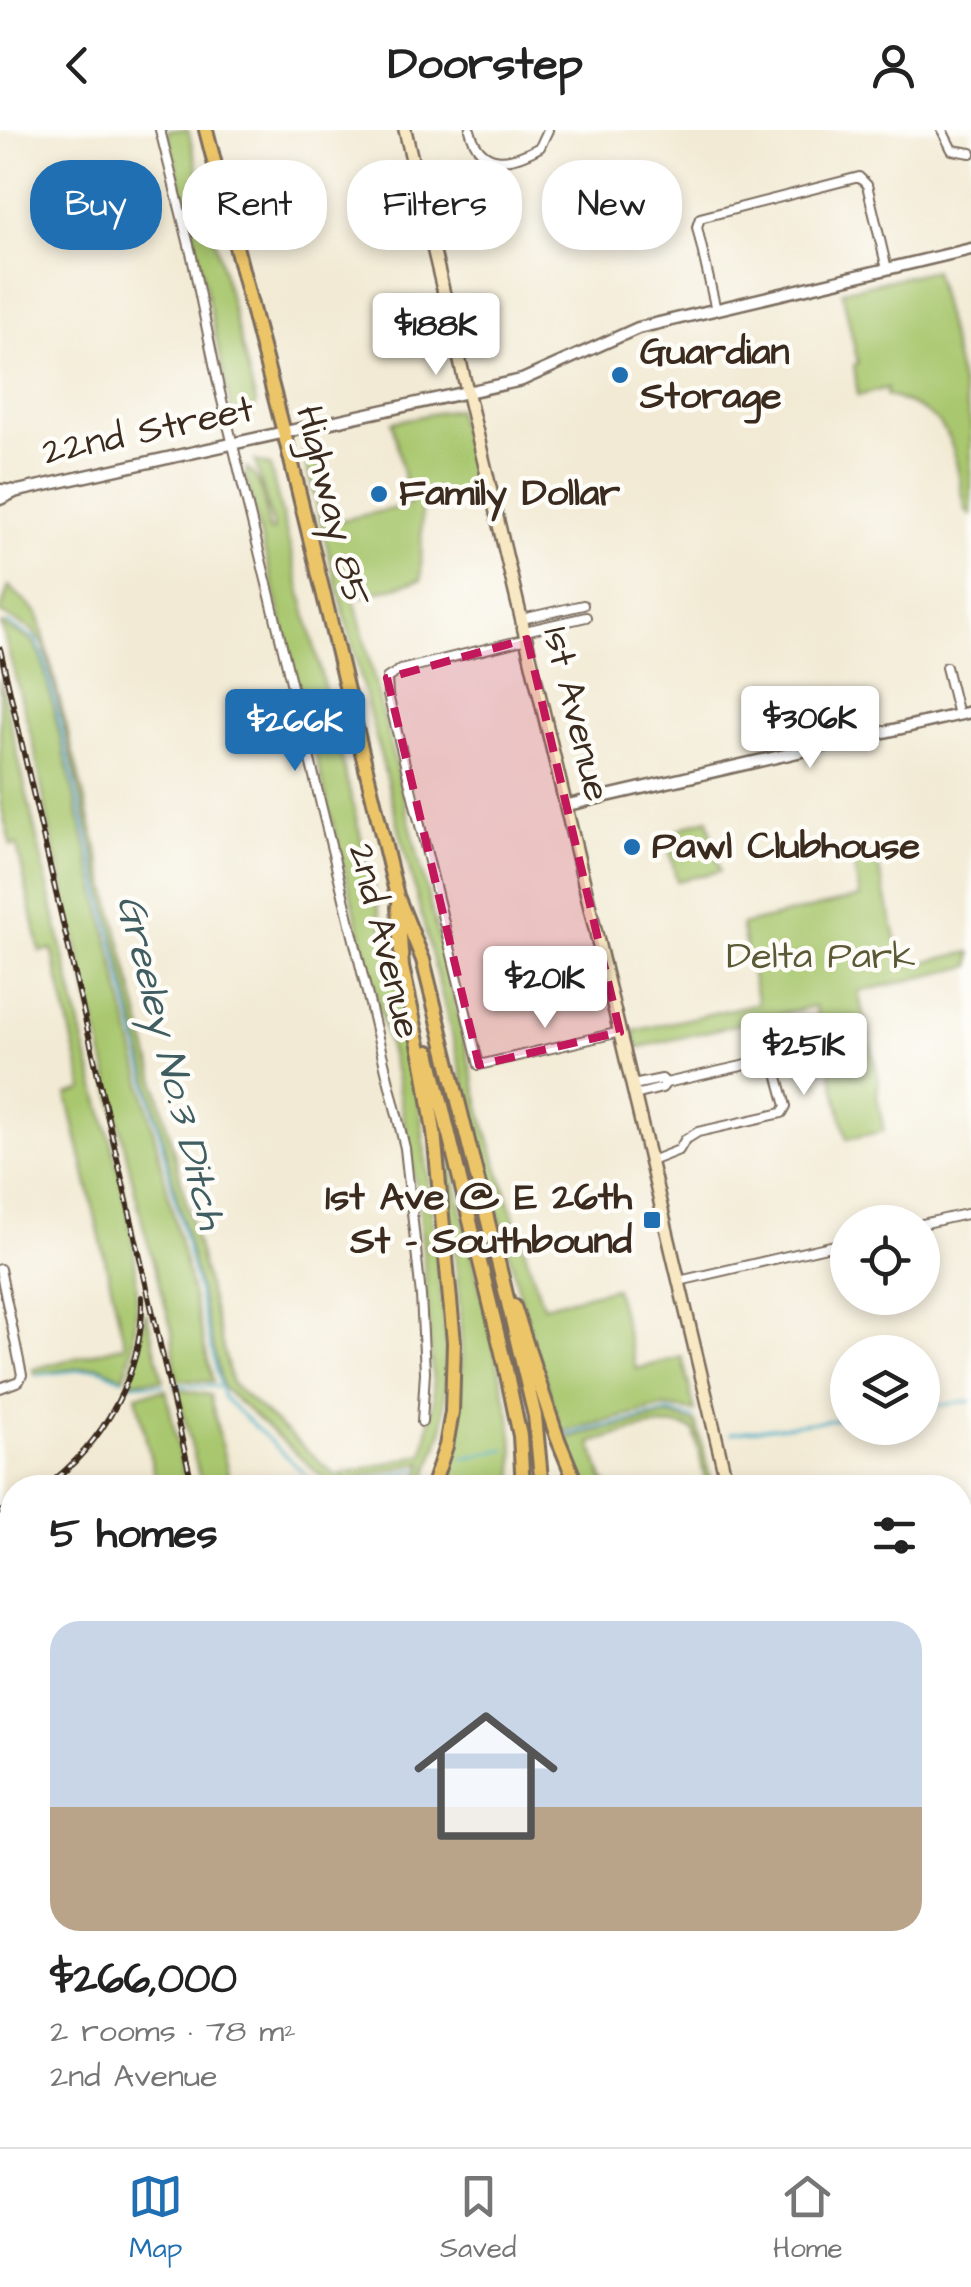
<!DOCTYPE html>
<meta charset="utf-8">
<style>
:root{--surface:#fff;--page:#f6f6f6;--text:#222;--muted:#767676;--line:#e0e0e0;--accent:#1f6fb2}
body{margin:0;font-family:"Architects Daughter",sans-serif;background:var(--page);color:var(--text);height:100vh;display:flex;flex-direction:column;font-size:38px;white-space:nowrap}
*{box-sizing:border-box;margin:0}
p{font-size:32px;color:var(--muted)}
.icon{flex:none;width:55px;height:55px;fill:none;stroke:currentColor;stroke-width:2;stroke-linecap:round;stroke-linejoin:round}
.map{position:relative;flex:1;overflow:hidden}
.side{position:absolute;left:0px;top:1345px;width:972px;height:672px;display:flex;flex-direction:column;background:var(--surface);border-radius:40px 40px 0 0;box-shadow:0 5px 15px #0003}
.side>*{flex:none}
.hud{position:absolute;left:30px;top:30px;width:912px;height:90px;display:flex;gap:20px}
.tools{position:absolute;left:830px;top:1075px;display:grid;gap:20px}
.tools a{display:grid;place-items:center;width:110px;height:110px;border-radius:50%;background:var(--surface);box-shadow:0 5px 15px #0003;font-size:50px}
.price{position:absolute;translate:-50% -85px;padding:0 22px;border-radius:10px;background:#fff;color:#222;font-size:32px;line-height:65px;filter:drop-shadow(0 2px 5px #0008)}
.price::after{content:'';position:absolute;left:50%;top:60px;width:30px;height:22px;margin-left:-15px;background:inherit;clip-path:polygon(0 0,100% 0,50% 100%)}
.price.active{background:var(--accent);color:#fff}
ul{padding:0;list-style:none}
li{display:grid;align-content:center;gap:20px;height:530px;padding:0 50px}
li+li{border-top:2px solid var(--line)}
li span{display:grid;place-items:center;height:310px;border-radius:30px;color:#555}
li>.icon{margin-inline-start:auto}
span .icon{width:180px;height:180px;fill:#fffc;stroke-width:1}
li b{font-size:42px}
h2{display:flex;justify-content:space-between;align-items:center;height:120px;padding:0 50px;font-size:42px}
.chip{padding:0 35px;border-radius:40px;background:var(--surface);box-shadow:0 5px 15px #0003;font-size:35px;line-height:90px}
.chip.active{background:var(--accent);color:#fff}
header{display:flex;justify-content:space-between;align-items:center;height:130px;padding:0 50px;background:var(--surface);font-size:45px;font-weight:700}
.menu{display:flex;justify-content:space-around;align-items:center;height:140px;border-top:2px solid var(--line);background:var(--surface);font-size:28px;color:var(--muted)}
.menu a{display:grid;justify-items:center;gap:5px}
.menu .active{color:var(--accent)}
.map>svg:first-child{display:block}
.green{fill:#a9c76e;stroke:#727846;stroke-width:2.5}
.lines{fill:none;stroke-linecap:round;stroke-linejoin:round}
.stream{stroke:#48adc7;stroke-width:2.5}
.minor-casing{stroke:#7b6d5e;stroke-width:12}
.tertiary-casing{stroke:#7b6d5e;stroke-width:15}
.secondary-casing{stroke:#7b6d5e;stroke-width:16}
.trunk-casing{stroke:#7b6d5e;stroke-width:18}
.minor{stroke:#fff;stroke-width:8}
.tertiary{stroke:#fff;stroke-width:10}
.secondary{stroke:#f8e8c3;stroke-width:11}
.trunk{stroke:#edc569;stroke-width:12}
.rail-casing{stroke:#3b2a1e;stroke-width:6}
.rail{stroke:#fdfcf7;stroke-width:2.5;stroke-dasharray:8;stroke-linecap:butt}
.marked{fill:#c2185b;fill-opacity:0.2;stroke:#c2185b;stroke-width:8;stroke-dasharray:20 12;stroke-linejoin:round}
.poi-dot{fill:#1f6fb2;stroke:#fdfcf7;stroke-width:4}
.labels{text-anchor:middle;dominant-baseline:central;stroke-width:9;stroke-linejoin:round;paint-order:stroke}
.poi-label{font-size:38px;font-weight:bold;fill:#3b2a1e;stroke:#fdfcf7;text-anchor:start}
.street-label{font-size:38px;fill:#3b2a1e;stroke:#fdfcf7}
.park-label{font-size:38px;fill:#5c5936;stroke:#fdfcf7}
.water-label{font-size:40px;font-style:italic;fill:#405e62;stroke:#fdfcf7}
</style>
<header><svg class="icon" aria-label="back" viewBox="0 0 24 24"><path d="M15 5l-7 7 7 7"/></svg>Doorstep<svg class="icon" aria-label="person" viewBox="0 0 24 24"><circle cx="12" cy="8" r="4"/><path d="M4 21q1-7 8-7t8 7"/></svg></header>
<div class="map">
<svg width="971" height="2017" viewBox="0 0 971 2017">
<rect width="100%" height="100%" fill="#fdfcf7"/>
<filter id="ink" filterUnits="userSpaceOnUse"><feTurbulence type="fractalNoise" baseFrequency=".01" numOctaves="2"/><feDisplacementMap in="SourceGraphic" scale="20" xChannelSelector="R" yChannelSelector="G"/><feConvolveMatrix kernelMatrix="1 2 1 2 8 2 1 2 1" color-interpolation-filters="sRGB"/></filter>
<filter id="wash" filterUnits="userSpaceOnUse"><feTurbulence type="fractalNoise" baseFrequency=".0048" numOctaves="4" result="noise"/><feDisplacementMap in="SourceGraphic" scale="40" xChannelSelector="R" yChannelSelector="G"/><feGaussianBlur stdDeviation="2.25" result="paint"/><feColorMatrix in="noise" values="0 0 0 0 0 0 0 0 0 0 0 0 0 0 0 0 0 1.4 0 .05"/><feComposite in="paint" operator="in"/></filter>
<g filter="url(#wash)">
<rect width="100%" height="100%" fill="#f2ead4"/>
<path class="green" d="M 167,0 L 188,0 L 256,274 L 250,290 L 237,289 L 232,284 L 199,127 Z
M 934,140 L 971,295 L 971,385 L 966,381 C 950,312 960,289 886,265 L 887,258 L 858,266 L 854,235 L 858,233 L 842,161 Z
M 456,279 L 477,365 L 422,377 L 421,450 L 354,468 L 486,1000 L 543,1176 L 615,1158 L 636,1239 L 682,1227 L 695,1281 L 664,1277 L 562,1302 L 531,1206 L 482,1022 L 304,327 L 303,322 L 312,309 L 333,392 L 410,375 L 392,292 Z
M 255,331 L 270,336 L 414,924 L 447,1219 L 443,1299 L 423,1357 L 374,1357 L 420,1345 L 423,1332 L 332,1355 L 223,1258 L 44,515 L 31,499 L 0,483 L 9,456 L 38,484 L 232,1254 L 336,1346 L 424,1324 L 434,1268 L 420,1081 L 396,945 L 246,348 L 246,338 C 264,349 265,381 269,401 L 274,400 Z
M 1,494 L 33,511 L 41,526 L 213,1252 L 176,1250 L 172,1200 L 143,1095 L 49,697 L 34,616 Z
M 0,548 C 27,667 54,786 82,905 C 108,1016 161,1135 124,1248 L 99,1236 L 35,1244 L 33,1239 L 125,1215 L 67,965 L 84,960 L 52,819 L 40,822 L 17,715 L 11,716 L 0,672 Z
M 708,689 L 720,741 L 677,751 C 666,710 663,700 708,689 Z
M 875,723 L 903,836 L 971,822 L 971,836 L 858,862 L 879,950 L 877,966 L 884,1001 L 847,1009 L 815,876 L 637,918 L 634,901 L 758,873 L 741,795 L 860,767 L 854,734 Z
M 439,995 L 442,995 L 510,1286 L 514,1323 L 514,1357 L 439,1357 C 483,1264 450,1098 439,995 Z
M 146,1182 L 163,1250 L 130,1251 Z
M 177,1259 L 210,1265 L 231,1357 L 202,1357 Z
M 166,1260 L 186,1357 L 157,1357 L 136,1265 Z
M 669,1285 L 696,1293 L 713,1357 L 707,1357 L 694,1301 C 673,1285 616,1306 591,1313 L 603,1350 L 612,1357 L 585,1357 L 566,1308 Z
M 971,1579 L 971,1706 L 960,1708 L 960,1582 Z
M 12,1698 L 12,1931 L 0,1940 L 0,1706 Z
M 54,2005 L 201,2005 L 199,2017 L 47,2017 Z
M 530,2005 L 623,2005 L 626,2017 L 532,2017 Z"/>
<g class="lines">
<path class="stream" d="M 7,493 L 36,509 L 43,525 L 223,1267 L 315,1353 L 326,1358
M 37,1245 L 98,1238 L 123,1249
M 131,1253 L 163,1255
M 174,1255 L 218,1257
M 922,1278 L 971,1271
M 731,1303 L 848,1288
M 565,1305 L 668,1282 L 694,1288
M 463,1328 L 506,1319
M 342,1358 L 418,1339"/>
</g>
</g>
<g filter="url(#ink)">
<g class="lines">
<g class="minor-casing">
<path id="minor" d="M 160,0 L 192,127 L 219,258 L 405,1018 L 421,1166 L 425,1242 L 422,1292
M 470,0 C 480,39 510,34 540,17 L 548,0
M 942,0 L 952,20 L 971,23
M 716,180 L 697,97 L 700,88 L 859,47 L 867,55 L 887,139
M 522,489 L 583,475
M 525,501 L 586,487
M 527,509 L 400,540 L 387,548 L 388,565 L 479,935 L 620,902
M 946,537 L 958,585
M 633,955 L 662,949 L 666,953 L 662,958 L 635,965
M 651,1031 L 679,1020 L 685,1010 L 698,1002 L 782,983 L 786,976 L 773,929 L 666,953
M 922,1094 L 971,1083
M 0,1139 L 22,1245 L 19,1251 L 0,1258
M 679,1151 L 848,1112
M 960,1441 L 971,1440
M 960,1570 L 971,1568"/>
</g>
<g class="tertiary-casing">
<path id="tertiary" d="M 0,360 L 18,361 L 522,250 L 638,198 L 971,119
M 0,369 L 17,361
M 568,675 L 971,582"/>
</g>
<g class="secondary-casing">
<path id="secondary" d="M 405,0 L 728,1358
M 882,2005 L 885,2017"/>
</g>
<g class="trunk-casing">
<path id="trunk" d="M 206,0 L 289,322 L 397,766 L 423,830 L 504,1156 L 535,1286 L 542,1358
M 398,777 L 402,837 L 424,938 L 434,1002 L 454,1212 L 452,1282 L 446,1316 L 432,1358
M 429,922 L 505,1235 L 520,1306 L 523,1358
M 514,1176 L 557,1307 L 578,1358
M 960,1495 L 971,1493
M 960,1526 L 971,1523
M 0,1627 L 12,1631
M 0,1698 L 12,1690
M 0,1952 L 12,1942
M 40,2017 L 46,2005"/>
</g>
<use href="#minor" class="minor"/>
<use href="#tertiary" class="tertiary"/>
<use href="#secondary" class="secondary"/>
<use href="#trunk" class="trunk"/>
<g class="rail-casing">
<path id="rail" d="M 0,519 L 193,1358
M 44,1358 C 104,1314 144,1243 142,1167
M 0,1382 L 12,1377
M 206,2017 L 208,2005"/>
</g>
<use href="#rail" class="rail"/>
</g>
</g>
<path class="marked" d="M 527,509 L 620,902 L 479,935 L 387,548 Z"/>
<g class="poi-dot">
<circle cx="620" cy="245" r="10"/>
<circle cx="379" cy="364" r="10"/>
<circle cx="632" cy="717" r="10"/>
<rect x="642" y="1080" width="20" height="20" rx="5"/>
</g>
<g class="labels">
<g class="poi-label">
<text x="640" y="223">Guardian<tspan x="640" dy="44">Storage</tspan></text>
<text x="399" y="364">Family Dollar</text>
<text x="652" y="717">Pawl Clubhouse</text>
<text x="632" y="1068" text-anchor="end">1st Ave @ E 26th<tspan x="632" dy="44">St - Southbound</tspan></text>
</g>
<g class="street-label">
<text transform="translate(148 301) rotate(-12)">22nd Street</text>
<text transform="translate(332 376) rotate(76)">Highway 85</text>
<text transform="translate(576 584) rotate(76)">1st Avenue</text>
<text transform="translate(384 811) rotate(76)">2nd Avenue</text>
</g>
<g class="park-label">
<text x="821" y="827">Delta Park</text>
</g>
<g class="water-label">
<text transform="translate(170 932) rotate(76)">Greeley No.3 Ditch</text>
</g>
</g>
</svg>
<div class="tools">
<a><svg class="icon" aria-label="locate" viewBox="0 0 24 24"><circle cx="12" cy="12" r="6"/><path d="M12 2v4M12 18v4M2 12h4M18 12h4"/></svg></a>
<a><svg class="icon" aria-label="layers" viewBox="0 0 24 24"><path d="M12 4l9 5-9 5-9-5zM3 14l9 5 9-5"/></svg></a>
</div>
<b class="price" style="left:436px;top:248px">$188K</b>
<b class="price" style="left:810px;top:641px">$306K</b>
<b class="price active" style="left:295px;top:644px">$266K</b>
<b class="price" style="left:545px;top:901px">$201K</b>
<b class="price" style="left:804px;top:968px">$251K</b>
<div class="hud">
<a class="chip active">Buy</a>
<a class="chip">Rent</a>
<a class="chip">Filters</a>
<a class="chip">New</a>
</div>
<section class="side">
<h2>5 homes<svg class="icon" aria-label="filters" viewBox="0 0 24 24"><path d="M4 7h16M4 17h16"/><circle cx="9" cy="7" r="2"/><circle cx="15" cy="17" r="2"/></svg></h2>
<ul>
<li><span style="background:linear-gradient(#c9d6e8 60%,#b9a48a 0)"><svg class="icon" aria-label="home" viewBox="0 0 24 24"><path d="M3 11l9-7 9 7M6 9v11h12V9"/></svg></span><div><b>$266,000</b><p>2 rooms · 78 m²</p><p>2nd Avenue</p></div></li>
</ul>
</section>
</div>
<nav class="menu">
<a class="active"><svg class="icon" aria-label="map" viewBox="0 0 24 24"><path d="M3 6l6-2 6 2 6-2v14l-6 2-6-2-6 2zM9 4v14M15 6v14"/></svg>Map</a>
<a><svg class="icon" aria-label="saved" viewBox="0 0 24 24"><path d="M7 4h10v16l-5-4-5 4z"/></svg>Saved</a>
<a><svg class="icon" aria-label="home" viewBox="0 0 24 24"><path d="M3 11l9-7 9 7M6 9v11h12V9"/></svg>Home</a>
</nav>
